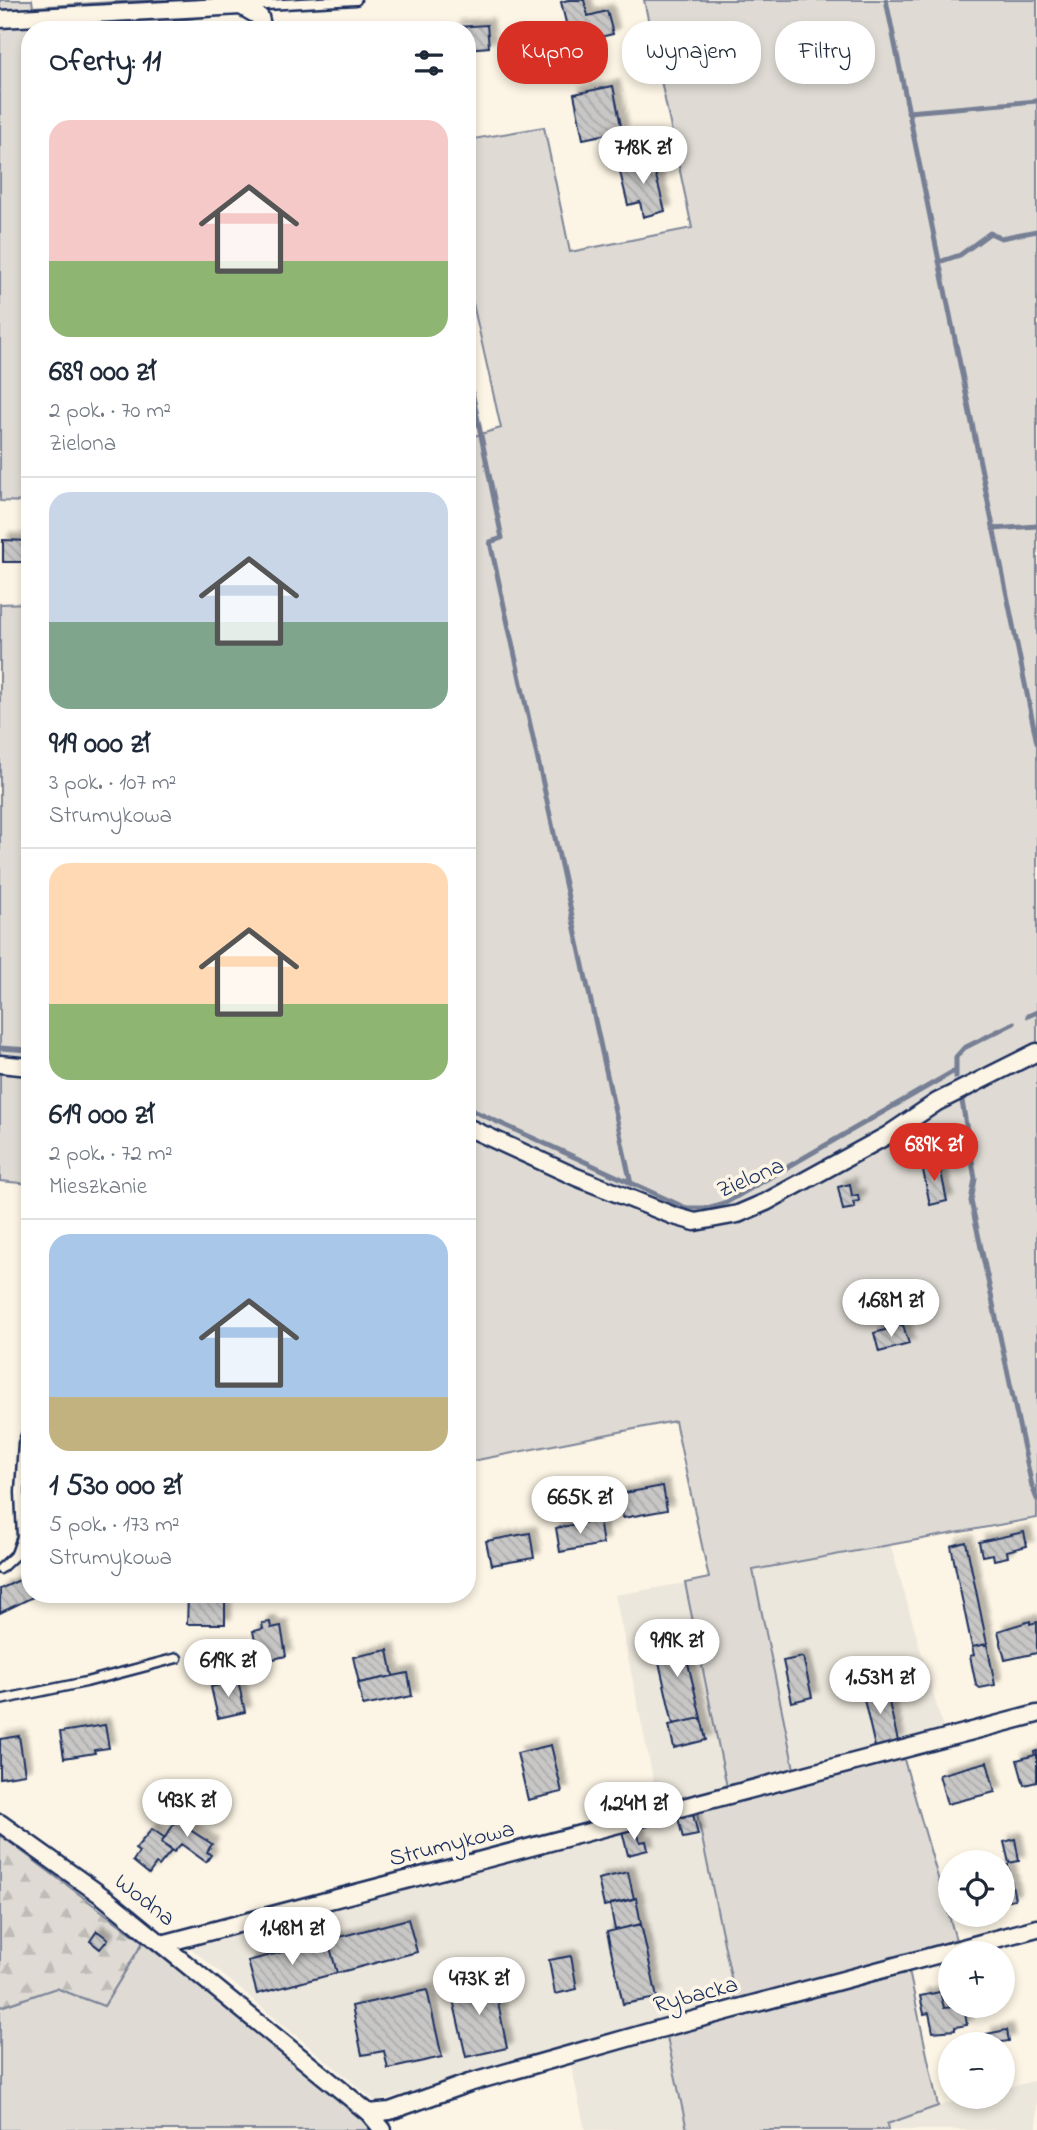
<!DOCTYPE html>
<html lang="pl">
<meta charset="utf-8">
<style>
:root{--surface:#fff;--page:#f6f6f7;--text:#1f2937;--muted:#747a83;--line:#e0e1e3;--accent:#d93025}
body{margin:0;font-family:"Indie Flower",sans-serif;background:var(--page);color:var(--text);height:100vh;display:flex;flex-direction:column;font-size:26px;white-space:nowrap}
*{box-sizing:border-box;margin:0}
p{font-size:23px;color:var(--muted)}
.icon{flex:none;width:38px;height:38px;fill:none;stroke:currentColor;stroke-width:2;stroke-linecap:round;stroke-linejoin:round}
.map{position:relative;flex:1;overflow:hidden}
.details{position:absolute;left:21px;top:21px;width:455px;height:1582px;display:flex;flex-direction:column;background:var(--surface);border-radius:28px;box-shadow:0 4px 10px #0003}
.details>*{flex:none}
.hud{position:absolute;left:497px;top:21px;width:434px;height:63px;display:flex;gap:14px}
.tools{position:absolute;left:938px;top:1850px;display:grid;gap:14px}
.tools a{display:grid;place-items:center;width:77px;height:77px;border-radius:50%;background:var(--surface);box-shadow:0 4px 10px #0003;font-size:35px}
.price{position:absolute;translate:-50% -60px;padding:0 16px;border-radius:24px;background:#fff;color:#222;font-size:23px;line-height:46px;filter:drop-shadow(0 2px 4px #0008)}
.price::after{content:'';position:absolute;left:50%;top:42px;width:21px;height:16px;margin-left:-10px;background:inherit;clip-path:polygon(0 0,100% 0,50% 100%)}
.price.current{background:var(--accent);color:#fff}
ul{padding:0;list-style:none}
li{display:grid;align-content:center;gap:14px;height:371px;padding:0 28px}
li+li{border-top:2px solid var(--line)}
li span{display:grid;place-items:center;height:217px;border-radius:21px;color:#555}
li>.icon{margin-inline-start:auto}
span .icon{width:126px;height:126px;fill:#fffc;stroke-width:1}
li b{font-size:30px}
h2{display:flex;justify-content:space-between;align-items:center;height:84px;padding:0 28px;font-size:30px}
.pill{padding:0 24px;border-radius:28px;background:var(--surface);box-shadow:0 4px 10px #0003;font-size:24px;line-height:63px}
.pill.current{background:var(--accent);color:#fff}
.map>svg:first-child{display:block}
.built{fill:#ece7dc}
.green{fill:#dfdbd4;stroke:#7d8599;stroke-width:2}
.forest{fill:url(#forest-firs);stroke:#7d8599;stroke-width:2}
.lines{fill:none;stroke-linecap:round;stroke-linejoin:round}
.stream{stroke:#767f94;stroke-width:5}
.building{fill:url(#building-back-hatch);stroke:#1b2f5e;stroke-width:2;filter:url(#shadow)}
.service-casing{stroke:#1b2f5e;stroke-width:13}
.minor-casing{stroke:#1b2f5e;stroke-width:21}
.service{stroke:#fcf5e5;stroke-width:8}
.minor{stroke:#fcf5e5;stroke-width:16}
.labels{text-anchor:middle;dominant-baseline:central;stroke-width:7;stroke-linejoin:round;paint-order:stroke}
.street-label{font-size:24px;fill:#1b2f5e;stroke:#fcf5e5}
</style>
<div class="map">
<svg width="1037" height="2130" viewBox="0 0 1037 2130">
<defs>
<pattern id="forest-firs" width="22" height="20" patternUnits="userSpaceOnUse" patternTransform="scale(1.75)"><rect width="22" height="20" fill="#dfdbd4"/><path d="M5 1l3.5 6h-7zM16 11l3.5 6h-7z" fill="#bfbcb8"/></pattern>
<pattern id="building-back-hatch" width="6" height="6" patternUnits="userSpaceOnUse" patternTransform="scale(1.75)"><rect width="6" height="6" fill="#c8c7c6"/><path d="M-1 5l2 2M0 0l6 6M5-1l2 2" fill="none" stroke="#ababac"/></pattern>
<filter id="shadow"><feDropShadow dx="6" dy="-6" stdDeviation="2" flood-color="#0004"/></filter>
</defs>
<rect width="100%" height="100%" fill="#fcf5e5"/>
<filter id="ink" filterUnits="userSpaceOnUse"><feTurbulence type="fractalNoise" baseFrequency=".0143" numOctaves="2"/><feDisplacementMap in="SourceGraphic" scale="14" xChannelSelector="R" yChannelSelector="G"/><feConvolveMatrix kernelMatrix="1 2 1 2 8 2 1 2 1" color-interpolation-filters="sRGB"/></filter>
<g filter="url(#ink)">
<path class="built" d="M 890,1543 L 944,1731 L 794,1769 L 753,1570 Z
M 685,1583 L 728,1795 L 660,1813 L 615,1595 Z
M 696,1809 L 736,2001 L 376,2102 L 188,1946 Z
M 667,2037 L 687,2130 L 585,2130 L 571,2065 Z
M 1037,2080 L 1037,2130 L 888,2130 L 886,2124 L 938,2106 L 974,2097 L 1003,2096 L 1003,2089 Z"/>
<path class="green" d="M 0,0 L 32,0 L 33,7 L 144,0 L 327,0 L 124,28 L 124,30 L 30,30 L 30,502 L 0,501 Z
M 644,0 L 1037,0 L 1037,1518 L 753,1570 L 794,1769 L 727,1787 L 685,1583 L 709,1578 L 675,1421 L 467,1462 L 467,438 L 501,428 L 467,277 L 467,140 L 544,127 L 570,252 L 692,228 Z
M 30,603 L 30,1184 L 0,1181 L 0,604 Z
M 903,1756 L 956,1940 L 736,2001 L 696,1809 Z
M 143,1942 L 365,2118 L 374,2130 L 0,2130 L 0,2007 L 56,1988 L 104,2006 Z
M 909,1971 L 938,2106 L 887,2124 L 888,2130 L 687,2130 L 667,2037 Z"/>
<path class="forest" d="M 0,1835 L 143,1942 L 104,2006 L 56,1988 L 0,2007 Z"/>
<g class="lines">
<path class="stream" d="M 886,0 L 1037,743
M 908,112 L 1037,101
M 939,262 L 960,255 L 990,233 L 1001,238 L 1037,231
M 467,367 L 502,538 L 490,542 L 631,1184
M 993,529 L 1037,526
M 1028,1016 L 1037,1012
M 0,1048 L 30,1050
M 956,1077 L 956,1057 L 964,1048 L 1014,1023
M 962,1101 L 975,1179 L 971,1201 L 1032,1486 L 1037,1499
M 467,1108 L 686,1208 L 708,1208 L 727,1202 L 956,1070"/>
</g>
<path class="building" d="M 568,0 L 584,0 L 588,16 L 607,11 L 613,34 L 571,44 L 561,2 Z
M 487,25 L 489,47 L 467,49 L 467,30 L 455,30 L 455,27 Z
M 613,86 L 622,131 L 583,139 L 574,94 Z
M 650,153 L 665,211 L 643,217 L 640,202 L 628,205 L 620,172 L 634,168 L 631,158 Z
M 3,540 L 30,541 L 30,562 L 3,562 Z
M 939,1162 L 947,1201 L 930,1205 L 922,1165 Z
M 850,1184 L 852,1196 L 858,1195 L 859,1201 L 853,1202 L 855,1208 L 843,1210 L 838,1187 Z
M 903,1325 L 909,1344 L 879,1352 L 874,1333 Z
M 663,1486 L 667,1510 L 623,1518 L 619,1494 Z
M 599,1520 L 603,1544 L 560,1552 L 556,1528 Z
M 1024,1532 L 1027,1546 L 1007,1551 L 1008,1557 L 994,1560 L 993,1554 L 982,1556 L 979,1542 Z
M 530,1533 L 534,1558 L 491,1565 L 486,1541 Z
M 966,1542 L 987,1644 L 972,1647 L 951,1546 Z
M 30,1575 L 30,1594 L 39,1594 L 0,1613 L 0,1589 Z
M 188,1594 L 225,1594 L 225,1624 L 187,1624 Z
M 1030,1621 L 1030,1624 L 1037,1622 L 1037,1653 L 1005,1660 L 998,1631 Z
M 270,1622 L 271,1628 L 281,1626 L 286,1656 L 273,1659 L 272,1655 L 258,1657 L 253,1631 L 263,1629 L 262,1623 Z
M 681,1634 L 701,1718 L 673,1724 L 654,1640 Z
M 987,1644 L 995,1685 L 980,1688 L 976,1685 L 970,1656 L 974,1655 L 972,1647 Z
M 388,1650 L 393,1676 L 359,1683 L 353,1657 Z
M 803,1657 L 812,1697 L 792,1702 L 783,1661 Z
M 408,1673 L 412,1696 L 363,1706 L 358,1683 Z
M 238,1680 L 245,1712 L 218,1718 L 211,1687 Z
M 885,1685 L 898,1741 L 875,1747 L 862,1691 Z
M 701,1718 L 706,1740 L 674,1748 L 669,1725 Z
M 105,1725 L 109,1748 L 94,1750 L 95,1753 L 64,1758 L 60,1732 Z
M 19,1736 L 25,1774 L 0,1778 L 0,1739 Z
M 551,1745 L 562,1792 L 528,1800 L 517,1753 Z
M 1037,1751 L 1037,1782 L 1024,1785 L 1017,1760 L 1035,1755 L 1034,1752 Z
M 987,1762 L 995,1792 L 947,1804 L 939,1775 Z
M 181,1814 L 191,1821 L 187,1828 L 212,1844 L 207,1852 L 211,1855 L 206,1862 L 181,1844 L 174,1852 L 161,1843 Z
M 693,1814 L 698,1835 L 683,1838 L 678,1818 Z
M 636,1827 L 640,1842 L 646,1841 L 648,1850 L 628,1855 L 622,1831 Z
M 152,1829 L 165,1838 L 161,1843 L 172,1850 L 159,1866 L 156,1864 L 149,1874 L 133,1861 L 139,1852 L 135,1849 Z
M 1015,1839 L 1019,1861 L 1009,1863 L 1004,1842 Z
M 1008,1865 L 1015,1899 L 1003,1901 L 1003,1866 Z
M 628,1872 L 634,1899 L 604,1906 L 598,1879 Z
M 636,1898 L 641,1924 L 615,1930 L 610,1904 Z
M 408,1919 L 417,1952 L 337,1973 L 328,1940 Z
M 641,1924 L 657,1998 L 623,2004 L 607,1932 Z
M 97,1931 L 108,1939 L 100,1949 L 90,1941 Z
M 328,1940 L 337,1973 L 257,1994 L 248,1961 Z
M 571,1956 L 577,1989 L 555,1994 L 549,1960 Z
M 493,1977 L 507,2048 L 466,2057 L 450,1986 Z
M 427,1990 L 442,2057 L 388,2069 L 384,2051 L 362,2055 L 352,2006 Z
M 940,1992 L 944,2008 L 964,2006 L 967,2025 L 955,2027 L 955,2030 L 933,2032 L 929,2013 L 924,2014 L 920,1996 Z
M 1007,2030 L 1009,2041 L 988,2044 L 986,2034 Z"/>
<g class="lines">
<g class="service-casing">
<path id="service" d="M 248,6 L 356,0
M 0,1569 L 16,1554 L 22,1537 L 20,1492 L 23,1443 L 30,1425
M 0,1700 L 86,1682 L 177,1658"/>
</g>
<g class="minor-casing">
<path id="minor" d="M 0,19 L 241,6 L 260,17 L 263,30
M 0,1064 L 30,1067
M 467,1127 L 576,1177 L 674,1216 L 695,1222 L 738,1214 L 766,1202 L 888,1135 L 937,1102 L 1037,1052
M 0,1823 L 105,1898 L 369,2113 L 383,2130
M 162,1944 L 1037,1714
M 369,2113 L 390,2111 L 469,2083 L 656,2030 L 1037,1928"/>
</g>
<use href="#service" class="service"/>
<use href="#minor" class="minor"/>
</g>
</g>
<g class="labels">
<g class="street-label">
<text transform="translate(751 1179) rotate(-23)">Zielona</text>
<text transform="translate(452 1845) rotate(-14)">Strumykowa</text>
<text transform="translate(144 1901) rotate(38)">Wodna</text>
<text transform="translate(696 1996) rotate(-15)">Rybacka</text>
</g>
</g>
</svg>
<div class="tools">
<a><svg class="icon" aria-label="locate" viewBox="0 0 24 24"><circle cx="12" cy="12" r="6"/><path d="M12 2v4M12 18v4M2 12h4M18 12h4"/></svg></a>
<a>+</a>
<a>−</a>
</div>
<b class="price" style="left:643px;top:186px">718K zł</b>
<b class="price current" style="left:934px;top:1183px">689K zł</b>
<b class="price" style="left:891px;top:1339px">1.68M zł</b>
<b class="price" style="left:580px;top:1536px">665K zł</b>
<b class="price" style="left:677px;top:1679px">919K zł</b>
<b class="price" style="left:228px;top:1699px">619K zł</b>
<b class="price" style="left:880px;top:1716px">1.53M zł</b>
<b class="price" style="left:187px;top:1839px">493K zł</b>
<b class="price" style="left:634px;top:1842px">1.24M zł</b>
<b class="price" style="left:292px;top:1967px">1.48M zł</b>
<b class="price" style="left:479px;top:2017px">473K zł</b>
<div class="hud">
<a class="pill current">Kupno</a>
<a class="pill">Wynajem</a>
<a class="pill">Filtry</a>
</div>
<section class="details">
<h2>Oferty: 11<svg class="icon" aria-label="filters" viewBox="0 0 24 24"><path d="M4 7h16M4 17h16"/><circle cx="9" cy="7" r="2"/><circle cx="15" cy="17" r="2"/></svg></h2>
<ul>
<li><span style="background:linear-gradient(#f6c9c9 65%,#8fb573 0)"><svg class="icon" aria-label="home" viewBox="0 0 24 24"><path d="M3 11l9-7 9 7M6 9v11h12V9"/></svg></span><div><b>689 000 zł</b><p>2 pok. · 70 m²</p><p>Zielona</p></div></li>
<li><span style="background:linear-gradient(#c9d6e8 60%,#7fa58c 0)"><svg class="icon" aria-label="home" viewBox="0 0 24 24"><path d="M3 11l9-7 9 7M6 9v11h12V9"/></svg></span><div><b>919 000 zł</b><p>3 pok. · 107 m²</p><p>Strumykowa</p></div></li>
<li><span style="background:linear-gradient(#ffd9b3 65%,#8fb573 0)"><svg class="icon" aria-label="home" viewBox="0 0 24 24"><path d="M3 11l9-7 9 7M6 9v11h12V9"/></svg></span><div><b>619 000 zł</b><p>2 pok. · 72 m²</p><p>Mieszkanie</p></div></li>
<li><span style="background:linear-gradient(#a9c7e8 75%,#c2b280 0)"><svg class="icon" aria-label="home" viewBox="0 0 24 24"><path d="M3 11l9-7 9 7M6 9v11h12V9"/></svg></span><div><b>1 530 000 zł</b><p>5 pok. · 173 m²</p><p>Strumykowa</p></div></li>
</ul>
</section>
</div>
